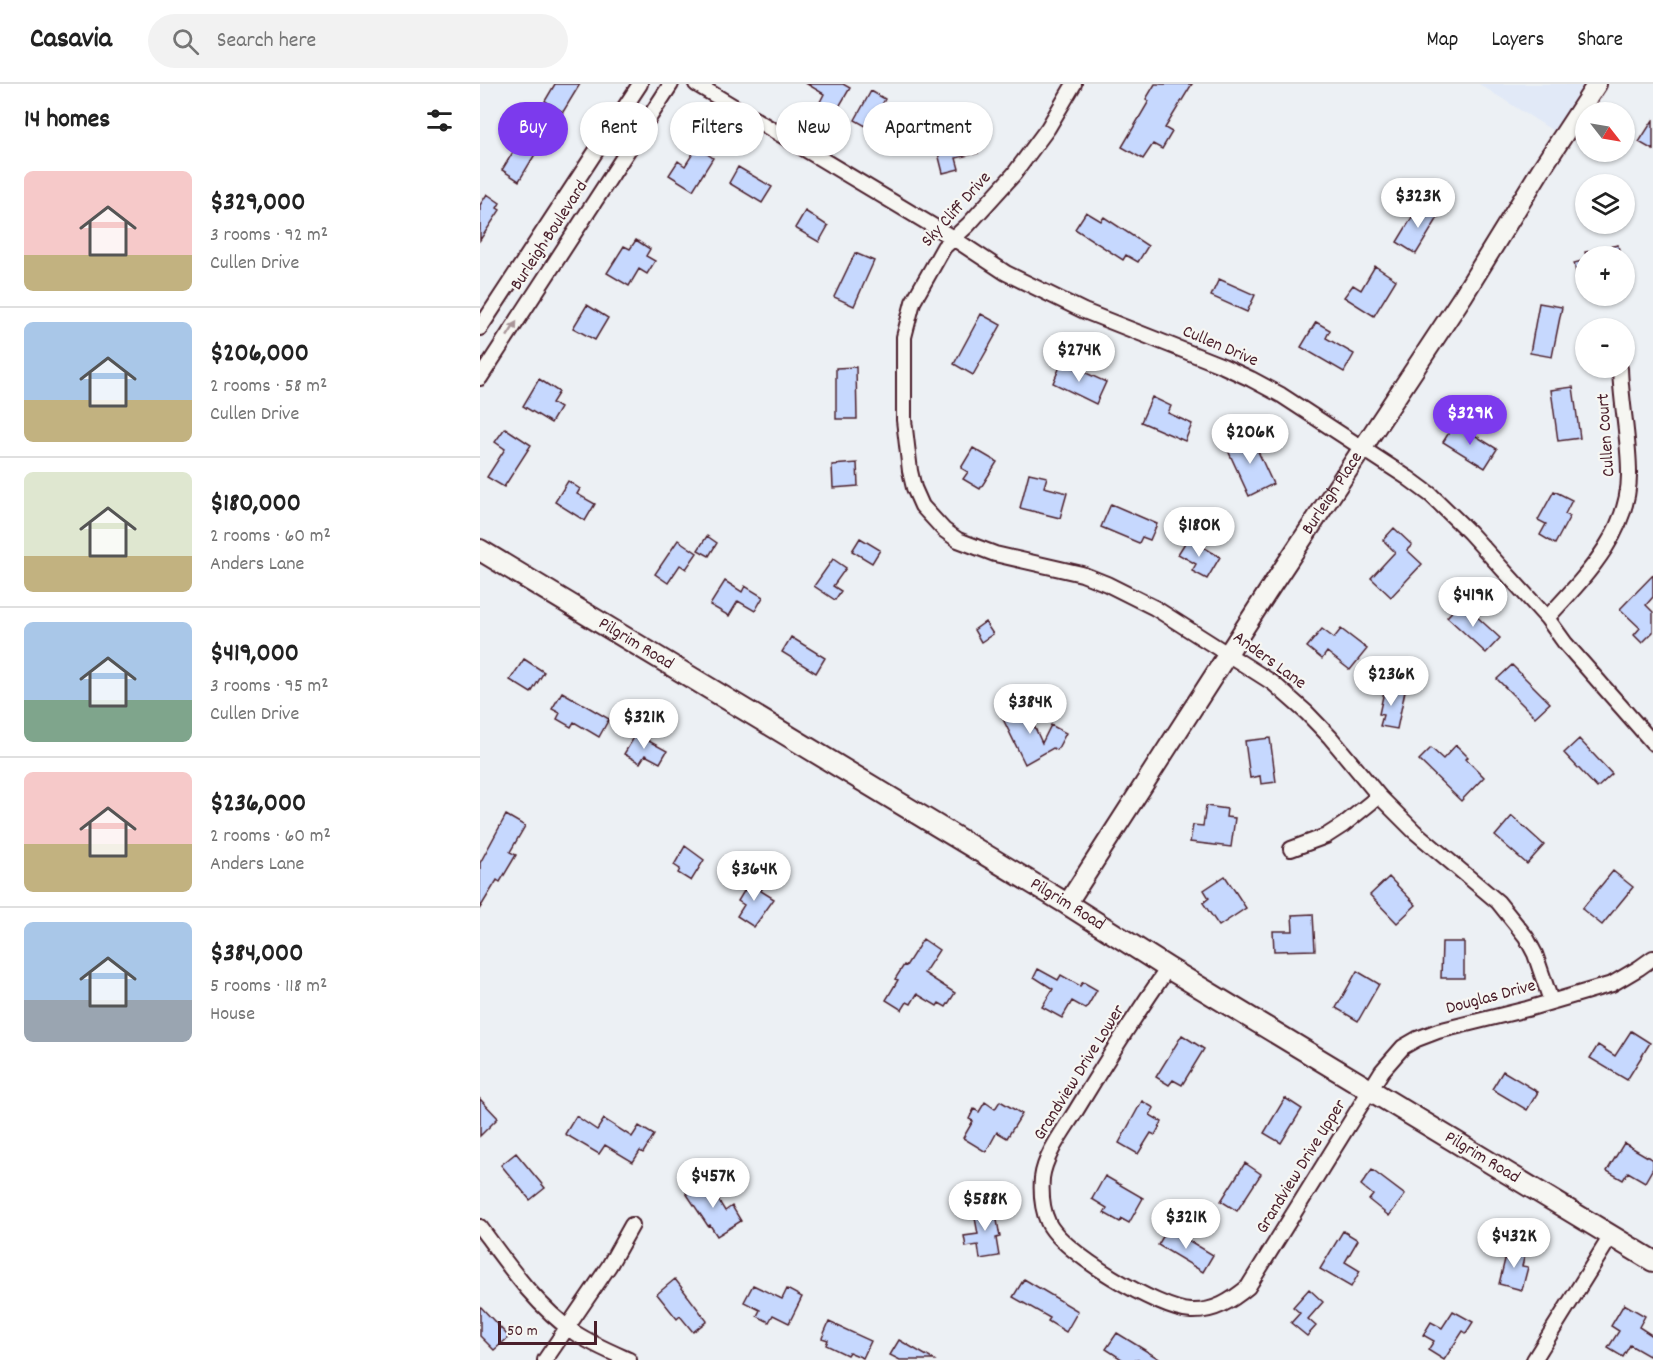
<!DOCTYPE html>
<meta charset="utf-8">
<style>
:root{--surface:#fff;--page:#f2f2f2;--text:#222;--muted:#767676;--line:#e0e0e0;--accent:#7c3aed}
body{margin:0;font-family:Dekko,sans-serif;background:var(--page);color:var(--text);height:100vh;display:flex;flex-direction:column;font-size:22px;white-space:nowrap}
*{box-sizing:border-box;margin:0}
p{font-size:20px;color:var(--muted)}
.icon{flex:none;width:33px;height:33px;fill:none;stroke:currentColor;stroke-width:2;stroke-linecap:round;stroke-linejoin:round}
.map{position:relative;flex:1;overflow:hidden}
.details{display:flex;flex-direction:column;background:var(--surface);width:480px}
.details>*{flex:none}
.guide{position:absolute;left:18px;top:18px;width:570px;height:54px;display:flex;gap:12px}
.needle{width:39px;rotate:121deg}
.fabs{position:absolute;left:1095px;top:18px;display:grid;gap:12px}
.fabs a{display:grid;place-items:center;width:60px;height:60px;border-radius:50%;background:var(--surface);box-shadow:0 2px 4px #0004;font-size:30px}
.scale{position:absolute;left:18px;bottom:15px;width:99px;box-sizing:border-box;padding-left:6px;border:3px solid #4a1f2b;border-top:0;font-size:16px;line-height:21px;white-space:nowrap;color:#4a1f2b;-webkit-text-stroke:4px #f6f6f2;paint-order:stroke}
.price{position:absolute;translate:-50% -51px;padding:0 14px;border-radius:21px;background:#fff;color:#222;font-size:20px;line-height:39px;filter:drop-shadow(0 2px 3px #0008)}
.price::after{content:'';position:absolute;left:50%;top:36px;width:18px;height:14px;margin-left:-9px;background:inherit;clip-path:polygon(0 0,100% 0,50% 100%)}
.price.selected{background:var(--accent);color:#fff}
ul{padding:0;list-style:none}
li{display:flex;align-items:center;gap:18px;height:150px;padding:0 24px}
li+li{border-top:2px solid var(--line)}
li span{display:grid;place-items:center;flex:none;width:168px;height:120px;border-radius:9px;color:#555}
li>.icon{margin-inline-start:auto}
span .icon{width:72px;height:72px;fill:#fffc;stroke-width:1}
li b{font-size:26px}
h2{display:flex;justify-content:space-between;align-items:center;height:72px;padding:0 24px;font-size:26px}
.tag{padding:0 21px;border-radius:27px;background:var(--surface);box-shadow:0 2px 4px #0004;font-size:21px;line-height:54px}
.tag.selected{background:var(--accent);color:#fff}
header{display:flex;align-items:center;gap:36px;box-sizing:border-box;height:84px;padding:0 30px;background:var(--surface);border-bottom:2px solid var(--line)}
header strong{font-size:28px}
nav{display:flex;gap:33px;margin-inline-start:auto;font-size:21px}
.search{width:420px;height:54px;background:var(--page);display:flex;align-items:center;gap:15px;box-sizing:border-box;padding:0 21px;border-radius:33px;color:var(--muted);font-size:22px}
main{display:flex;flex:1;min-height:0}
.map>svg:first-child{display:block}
.built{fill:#e1e9f7}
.building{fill:#c6d8fe;stroke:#4a1f2b;stroke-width:1.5}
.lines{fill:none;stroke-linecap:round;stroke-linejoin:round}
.minor-casing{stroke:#4a1f2b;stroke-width:18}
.tertiary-casing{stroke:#4a1f2b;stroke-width:22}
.secondary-casing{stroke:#4a1f2b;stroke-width:24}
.minor{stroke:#f6f6f2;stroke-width:14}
.tertiary{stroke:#f6f6f2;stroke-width:18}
.secondary{stroke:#f6f6f2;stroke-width:20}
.oneway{fill:#a99598}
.labels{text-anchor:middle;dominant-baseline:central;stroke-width:4.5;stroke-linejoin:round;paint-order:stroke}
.street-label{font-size:18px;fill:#4a1f2b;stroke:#f6f6f2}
</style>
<header>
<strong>Casavia</strong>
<div class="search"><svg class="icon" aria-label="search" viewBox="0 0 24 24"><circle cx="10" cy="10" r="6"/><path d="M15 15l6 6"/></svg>Search here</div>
<nav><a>Map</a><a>Layers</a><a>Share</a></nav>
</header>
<main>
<section class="details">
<h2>14 homes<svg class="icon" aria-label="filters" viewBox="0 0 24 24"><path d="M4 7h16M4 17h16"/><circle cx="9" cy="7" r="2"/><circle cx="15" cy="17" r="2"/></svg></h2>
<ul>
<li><span style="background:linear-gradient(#f6c9c9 70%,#c2b280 0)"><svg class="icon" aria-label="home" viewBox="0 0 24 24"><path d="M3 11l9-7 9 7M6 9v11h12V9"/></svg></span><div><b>$329,000</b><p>3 rooms · 92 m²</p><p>Cullen Drive</p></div></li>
<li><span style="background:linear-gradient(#a9c7e8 65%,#c2b280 0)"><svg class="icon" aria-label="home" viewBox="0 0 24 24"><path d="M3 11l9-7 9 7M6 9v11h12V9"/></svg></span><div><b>$206,000</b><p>2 rooms · 58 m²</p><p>Cullen Drive</p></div></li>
<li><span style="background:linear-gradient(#dfe7d0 70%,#c2b280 0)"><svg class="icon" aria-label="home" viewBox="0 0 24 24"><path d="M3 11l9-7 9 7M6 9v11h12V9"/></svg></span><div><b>$180,000</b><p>2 rooms · 60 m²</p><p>Anders Lane</p></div></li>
<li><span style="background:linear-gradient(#a9c7e8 65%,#7fa58c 0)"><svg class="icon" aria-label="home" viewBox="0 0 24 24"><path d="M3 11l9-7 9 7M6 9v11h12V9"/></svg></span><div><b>$419,000</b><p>3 rooms · 95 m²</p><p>Cullen Drive</p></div></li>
<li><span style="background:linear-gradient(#f6c9c9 60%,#c2b280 0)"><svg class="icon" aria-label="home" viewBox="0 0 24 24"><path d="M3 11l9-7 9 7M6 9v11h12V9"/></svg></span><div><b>$236,000</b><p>2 rooms · 60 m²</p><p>Anders Lane</p></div></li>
<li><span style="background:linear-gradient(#a9c7e8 65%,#9aa5b1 0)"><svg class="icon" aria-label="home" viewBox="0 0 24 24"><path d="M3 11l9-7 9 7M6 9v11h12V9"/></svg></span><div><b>$384,000</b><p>5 rooms · 118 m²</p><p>House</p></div></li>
</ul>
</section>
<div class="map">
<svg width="1173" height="1276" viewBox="0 0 1173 1276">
<rect width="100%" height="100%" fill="#ecf0f4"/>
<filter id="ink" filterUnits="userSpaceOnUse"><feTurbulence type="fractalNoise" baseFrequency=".0167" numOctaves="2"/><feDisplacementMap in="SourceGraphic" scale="12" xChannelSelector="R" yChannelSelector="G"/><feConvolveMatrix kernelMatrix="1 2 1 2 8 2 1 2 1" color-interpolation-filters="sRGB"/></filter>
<g filter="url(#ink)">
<path class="built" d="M 999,0 L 1111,0 L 1078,50 Z"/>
<path class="building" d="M 75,0 L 100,0 L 83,28 L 65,17 Z
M 327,0 L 363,0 L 370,4 L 356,28 L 340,18 L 344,10 Z
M 675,0 L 712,0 L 685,44 L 692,48 L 682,65 L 673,60 L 663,75 L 642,63 L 669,17 L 666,15 Z
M 391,7 L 405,15 L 401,23 L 433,42 L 421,62 L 375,36 Z
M 1173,36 L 1173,66 L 1159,58 Z
M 52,37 L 69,47 L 39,97 L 22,86 Z
M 493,47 L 498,69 L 476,74 L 479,85 L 463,89 L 455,57 Z
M 217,63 L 233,74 L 213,106 L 189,91 L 198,77 L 205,82 Z
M 258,83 L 292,103 L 282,119 L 249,99 Z
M 7,110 L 20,119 L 17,124 L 20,126 L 0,156 L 0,121 Z
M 940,120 L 959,132 L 936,170 L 917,158 Z
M 325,127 L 348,142 L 339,158 L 315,144 Z
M 606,128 L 621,137 L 624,133 L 668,162 L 658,178 L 646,171 L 643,176 L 595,145 Z
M 156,156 L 170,165 L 166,172 L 175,177 L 167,190 L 159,185 L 149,202 L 127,189 L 144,162 L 150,165 Z
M 1138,161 L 1140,172 L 1106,172 L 1105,168 Z
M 375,169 L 394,177 L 374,222 L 354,213 Z
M 1106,176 L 1106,210 L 1101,210 L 1094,179 Z
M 895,182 L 916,196 L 894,232 L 864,213 L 873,201 L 881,206 Z
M 739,195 L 775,211 L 767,228 L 731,212 Z
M 1059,219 L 1082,223 L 1072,273 L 1050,269 Z
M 107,221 L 128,234 L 115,256 L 93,244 Z
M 501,230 L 521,241 L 493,291 L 474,280 Z
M 836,238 L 850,246 L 846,254 L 874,270 L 864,288 L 821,263 Z
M 582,278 L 626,298 L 616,320 L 573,299 Z
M 376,283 L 377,335 L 356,335 L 356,284 Z
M 59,295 L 79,308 L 72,319 L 80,324 L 71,339 L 43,322 Z
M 1093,303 L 1100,354 L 1078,357 L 1071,306 Z
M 672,313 L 691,322 L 688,329 L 712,340 L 705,357 L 661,338 Z
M 975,339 L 1017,365 L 1005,384 L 963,358 Z
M 25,344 L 51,361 L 24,403 L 7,393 L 25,365 L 15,358 Z
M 770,350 L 793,400 L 769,412 L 746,362 Z
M 493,364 L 517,378 L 500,405 L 483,395 L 488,388 L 481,384 Z
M 377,379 L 378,402 L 353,404 L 352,381 Z
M 549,389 L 567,393 L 564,403 L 587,409 L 580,434 L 540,424 Z
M 88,397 L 100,405 L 97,410 L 115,420 L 105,437 L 75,418 Z
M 1074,407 L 1092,416 L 1085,430 L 1090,432 L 1075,460 L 1060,451 L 1066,440 L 1058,436 Z
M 631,420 L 677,440 L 670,456 L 662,453 L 659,459 L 621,443 Z
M 914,444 L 932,461 L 927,466 L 942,480 L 911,513 L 891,494 L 915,468 L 903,456 Z
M 227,452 L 237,459 L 229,472 L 218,466 Z
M 380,454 L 400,466 L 392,479 L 372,467 Z
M 708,454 L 740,473 L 727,495 L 712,487 L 716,480 L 698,470 Z
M 198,456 L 217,469 L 206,485 L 200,481 L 188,499 L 175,490 Z
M 353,475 L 366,484 L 353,502 L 361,507 L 355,516 L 334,502 Z
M 1173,491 L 1173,513 L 1166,521 L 1173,528 L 1173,548 L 1162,559 L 1154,551 L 1160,544 L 1140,525 Z
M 245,497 L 262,508 L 265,502 L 283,513 L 275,527 L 258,517 L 249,532 L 230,521 Z
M 981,518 L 1020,554 L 1006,569 L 967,533 Z
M 505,538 L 513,550 L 501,558 L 494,546 Z
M 842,545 L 854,554 L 861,545 L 887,565 L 870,586 L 847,568 L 842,575 L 827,563 Z
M 311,553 L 345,574 L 336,589 L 302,568 Z
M 44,575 L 64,588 L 51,609 L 30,596 Z
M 1032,581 L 1070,619 L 1055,633 L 1017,595 Z
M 905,603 L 925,607 L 917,645 L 900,642 L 903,631 L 899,630 Z
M 82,608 L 129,635 L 119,653 L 94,638 L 91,643 L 77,635 L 80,629 L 72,625 Z
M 544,620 L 562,659 L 571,641 L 586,649 L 577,666 L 573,664 L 545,680 L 521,631 Z
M 156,650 L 187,667 L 180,679 L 165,671 L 160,679 L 144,670 Z
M 790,654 L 796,698 L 781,700 L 780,692 L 770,694 L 765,657 Z
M 1099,655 L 1132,690 L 1117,704 L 1084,669 Z
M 976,661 L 988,673 L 986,675 L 1004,693 L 981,717 L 939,676 L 951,664 L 963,675 Z
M 726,722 L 747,725 L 746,733 L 755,734 L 751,763 L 710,758 L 713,741 L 723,742 Z
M 26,731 L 45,742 L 30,768 L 36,771 L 20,798 L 17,796 L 0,824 L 0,779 Z
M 1032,732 L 1064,761 L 1047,780 L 1015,752 Z
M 205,762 L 224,776 L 211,797 L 198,789 L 200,785 L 194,781 Z
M 1133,787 L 1153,803 L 1122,841 L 1102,825 Z
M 273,792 L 285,800 L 281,807 L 294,815 L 274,843 L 257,832 L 264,821 L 258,817 Z
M 745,792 L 766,824 L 739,842 L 723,819 L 729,814 L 724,806 Z
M 909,793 L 936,821 L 917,839 L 890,811 Z
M 833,830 L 835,866 L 794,867 L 793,847 L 813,847 L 812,831 Z
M 443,855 L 459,866 L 444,889 L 475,909 L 466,923 L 459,919 L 457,922 L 437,910 L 431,920 L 427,918 L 422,926 L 406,916 L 418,896 L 415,895 L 424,881 L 426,882 Z
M 962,858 L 984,858 L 984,894 L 961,894 Z
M 558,885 L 578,896 L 581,891 L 600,902 L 603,898 L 617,906 L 606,925 L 592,917 L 582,934 L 562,923 L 573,905 L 554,893 Z
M 877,887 L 899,900 L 878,937 L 856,924 Z
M 1151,947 L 1170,959 L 1147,996 L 1110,974 L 1118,961 L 1135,972 Z
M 702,951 L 724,965 L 702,1001 L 693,996 L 689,1001 L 676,993 Z
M 1023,987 L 1058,1008 L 1047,1026 L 1012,1005 Z
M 805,1014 L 822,1025 L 801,1059 L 784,1049 Z
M 0,1015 L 18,1034 L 0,1052 Z
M 520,1017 L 542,1030 L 527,1054 L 517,1048 L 506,1068 L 483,1054 L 493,1037 L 489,1035 L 494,1025 L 499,1028 L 505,1018 L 515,1025 Z
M 662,1017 L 674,1024 L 670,1031 L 682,1038 L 675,1051 L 671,1049 L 658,1070 L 639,1059 Z
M 96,1032 L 117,1046 L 124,1035 L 152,1053 L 159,1042 L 174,1051 L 163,1069 L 160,1067 L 153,1078 L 125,1061 L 119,1070 L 85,1050 Z
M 1144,1059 L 1173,1076 L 1173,1084 L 1165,1098 L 1148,1088 L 1143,1096 L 1127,1087 Z
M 36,1069 L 65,1104 L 50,1116 L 21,1081 Z
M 765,1079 L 781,1090 L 757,1127 L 741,1117 Z
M 892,1086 L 925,1111 L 909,1132 L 889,1116 L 893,1111 L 881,1101 Z
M 625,1092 L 663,1114 L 649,1139 L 642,1135 L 640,1138 L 624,1129 L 627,1124 L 612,1115 Z
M 226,1096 L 245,1127 L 252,1122 L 261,1137 L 237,1152 L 230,1141 L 228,1142 L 206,1109 Z
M 514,1119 L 520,1153 L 516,1154 L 519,1172 L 500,1175 L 498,1161 L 486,1163 L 484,1152 L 498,1150 L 493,1123 Z
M 688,1144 L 733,1171 L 723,1188 L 678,1161 Z
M 863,1147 L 878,1156 L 865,1178 L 880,1187 L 871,1203 L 840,1185 Z
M 1028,1163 L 1046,1167 L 1042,1182 L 1048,1183 L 1042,1206 L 1019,1200 Z
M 195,1195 L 227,1237 L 213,1248 L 200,1232 L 197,1235 L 177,1210 Z
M 544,1195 L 598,1227 L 586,1248 L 568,1237 L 570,1234 L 533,1213 Z
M 273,1201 L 302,1215 L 307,1205 L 322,1213 L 309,1239 L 293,1231 L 289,1238 L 277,1232 L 280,1226 L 264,1218 Z
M 829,1205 L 843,1218 L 828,1235 L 836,1242 L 827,1252 L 811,1239 L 820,1229 L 813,1223 Z
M 1144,1220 L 1165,1232 L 1159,1243 L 1173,1252 L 1173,1265 L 1169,1272 L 1150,1261 L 1143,1273 L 1128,1264 L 1139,1247 L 1131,1242 Z
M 0,1222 L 29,1253 L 14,1266 L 0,1252 Z
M 973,1227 L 993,1238 L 986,1249 L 983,1247 L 964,1276 L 948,1266 L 954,1257 L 943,1251 L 951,1238 L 962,1244 Z
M 349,1238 L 391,1257 L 383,1274 L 369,1268 L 367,1271 L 346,1261 L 348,1256 L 342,1254 Z
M 637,1249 L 681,1276 L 643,1276 L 626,1265 Z
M 419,1256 L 454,1276 L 420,1276 L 410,1271 Z"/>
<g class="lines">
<g class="minor-casing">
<path id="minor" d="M 216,0 L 473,154 L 526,189 L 604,227 L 743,282 L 771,295 L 801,311 L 928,394 L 951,411 L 989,448 L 1067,534 L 1085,559 L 1173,659
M 594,0 L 568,44 L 534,90 L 488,141 L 464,163 L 433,218 L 424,253 L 424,336 L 430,387 L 434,404 L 442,422 L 464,446 L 478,456 L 515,470 L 602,490 L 627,500 L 675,524 L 793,599 L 827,629 L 850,653 L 899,712 L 934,747 L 1018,818 L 1046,853 L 1055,870 L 1071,917
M 0,244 L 160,0
M 0,294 L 191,0
M 1067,534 C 1104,494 1150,448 1149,389 C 1149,354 1141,319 1140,284
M 811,765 L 846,752 L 863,741 L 899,712
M 688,884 C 656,930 626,977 597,1025 C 585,1045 565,1070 562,1094 C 561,1108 562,1125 568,1138 C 581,1168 679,1226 711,1227 C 734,1228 751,1217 768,1203 L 902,987 L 923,963 L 937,955 L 958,947 L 1047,925 L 1132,900 L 1159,884 L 1173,874
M 0,1143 C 28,1181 56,1222 95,1249 C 112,1260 131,1268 149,1276
M 65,1276 L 129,1182 L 152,1141
M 1054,1276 L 1131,1152"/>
</g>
<g class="tertiary-casing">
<g id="tertiary">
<path id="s1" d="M 587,820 L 787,509 L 983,212 L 1060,87 L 1117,0"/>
</g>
</g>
<g class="secondary-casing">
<g id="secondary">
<path id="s2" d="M 0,466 L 587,820 L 688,884 L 1173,1177"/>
</g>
</g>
<use href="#minor" class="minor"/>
<use href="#tertiary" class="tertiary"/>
<use href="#secondary" class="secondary"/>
</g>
<defs><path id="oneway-solid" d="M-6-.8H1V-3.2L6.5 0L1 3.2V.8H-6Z" transform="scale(1.5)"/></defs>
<use class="oneway" href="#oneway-solid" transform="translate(32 245) rotate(-57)"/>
</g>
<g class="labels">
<g class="street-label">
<text transform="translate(477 126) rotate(-48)">Sky Cliff Drive</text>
<text transform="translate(70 152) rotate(-57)">Burleigh Boulevard</text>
<text transform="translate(740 263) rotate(23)">Cullen Drive</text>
<text transform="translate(1127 351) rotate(-94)">Cullen Court</text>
<text stroke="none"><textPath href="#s1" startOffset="489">Burleigh Place</textPath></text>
<text stroke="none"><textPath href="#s2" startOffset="182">Pilgrim Road</textPath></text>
<text transform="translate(789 577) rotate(36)">Anders Lane</text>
<text stroke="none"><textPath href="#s2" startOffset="686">Pilgrim Road</textPath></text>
<text transform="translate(1011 914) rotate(-15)">Douglas Drive</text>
<text transform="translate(600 989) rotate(-58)">Grandview Drive Lower</text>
<text stroke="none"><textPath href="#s2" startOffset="1172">Pilgrim Road</textPath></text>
<text transform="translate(822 1083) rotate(-58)">Grandview Drive Upper</text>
</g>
</g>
</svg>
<div class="fabs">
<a><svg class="needle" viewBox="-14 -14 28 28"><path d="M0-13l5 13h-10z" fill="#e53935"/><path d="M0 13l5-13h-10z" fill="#767676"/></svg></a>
<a><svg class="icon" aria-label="layers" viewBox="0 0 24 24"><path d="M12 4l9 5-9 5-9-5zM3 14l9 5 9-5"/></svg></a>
<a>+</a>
<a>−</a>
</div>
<div class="scale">50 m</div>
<b class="price" style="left:938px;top:145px">$323K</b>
<b class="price" style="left:599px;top:299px">$274K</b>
<b class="price selected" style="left:990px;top:362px">$329K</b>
<b class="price" style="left:770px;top:381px">$206K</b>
<b class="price" style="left:719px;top:474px">$180K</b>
<b class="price" style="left:993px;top:544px">$419K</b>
<b class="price" style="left:911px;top:623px">$236K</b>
<b class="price" style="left:550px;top:651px">$384K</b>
<b class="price" style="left:164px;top:666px">$321K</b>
<b class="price" style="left:274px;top:818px">$364K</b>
<b class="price" style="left:233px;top:1125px">$457K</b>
<b class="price" style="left:505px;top:1148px">$588K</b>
<b class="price" style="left:706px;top:1166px">$321K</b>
<b class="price" style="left:1034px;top:1185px">$432K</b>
<div class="guide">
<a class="tag selected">Buy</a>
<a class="tag">Rent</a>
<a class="tag">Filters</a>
<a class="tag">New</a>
<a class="tag">Apartment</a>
</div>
</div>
</main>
